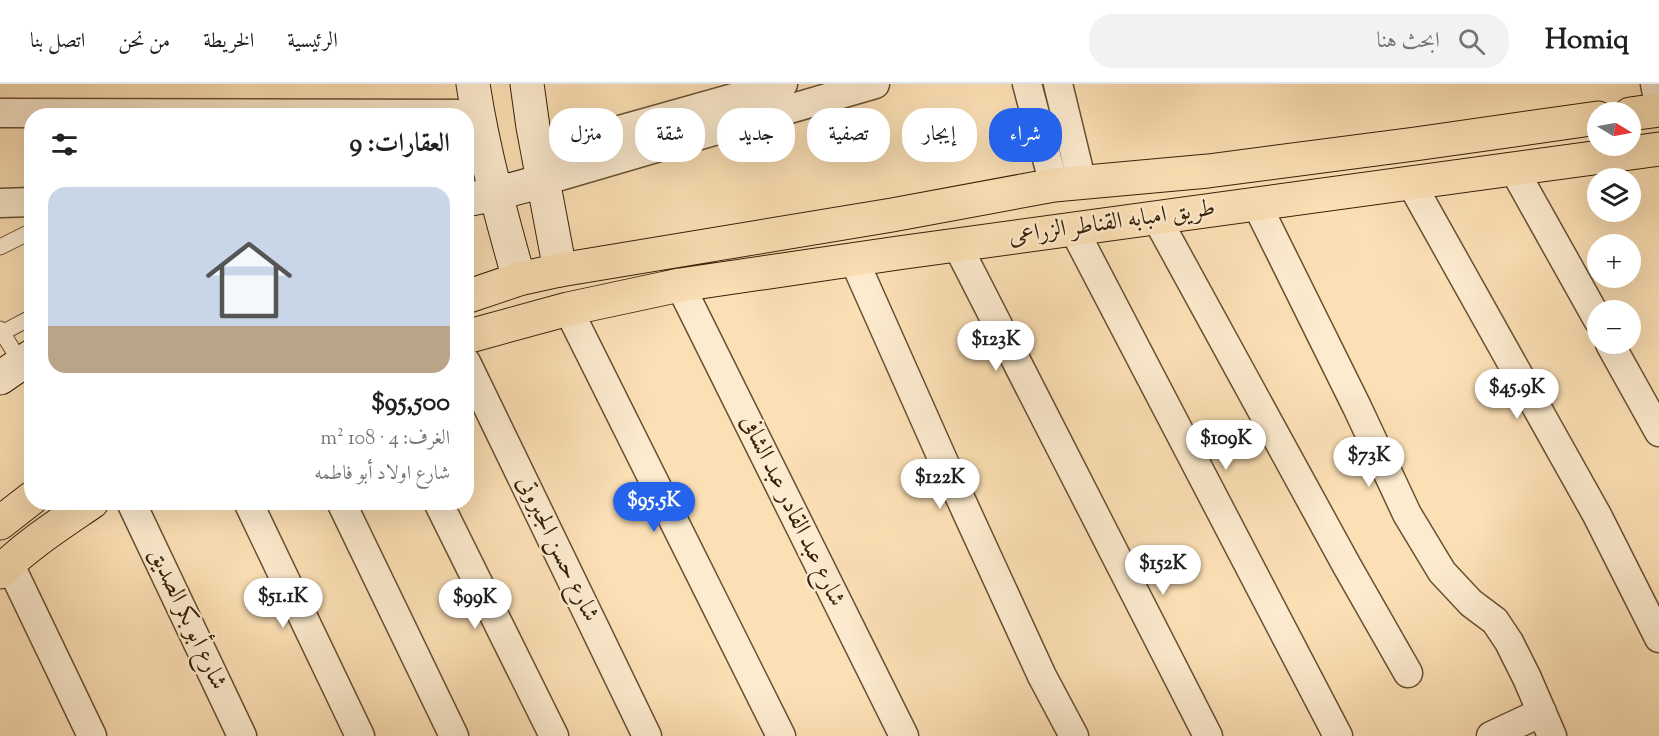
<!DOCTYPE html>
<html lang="ar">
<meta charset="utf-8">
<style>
:root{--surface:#fff;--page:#f2f2f2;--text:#202124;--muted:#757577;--line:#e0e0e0;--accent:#2563eb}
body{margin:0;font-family:"Sorts Mill Goudy",Amiri,serif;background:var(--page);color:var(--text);direction:rtl;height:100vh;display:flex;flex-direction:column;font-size:22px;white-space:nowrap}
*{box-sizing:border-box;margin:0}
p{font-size:20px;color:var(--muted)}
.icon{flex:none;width:33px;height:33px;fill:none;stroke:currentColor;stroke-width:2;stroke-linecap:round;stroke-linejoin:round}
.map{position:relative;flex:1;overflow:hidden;direction:ltr}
.details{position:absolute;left:24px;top:24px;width:450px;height:402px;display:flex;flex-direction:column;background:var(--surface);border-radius:24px;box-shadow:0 6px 24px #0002;direction:rtl}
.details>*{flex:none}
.top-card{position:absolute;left:492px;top:24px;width:570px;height:54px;direction:rtl;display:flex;gap:12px}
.needle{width:39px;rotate:100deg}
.buttons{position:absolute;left:1587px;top:18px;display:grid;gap:12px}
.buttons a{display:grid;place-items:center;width:54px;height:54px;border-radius:50%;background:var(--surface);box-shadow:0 6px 24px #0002;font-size:30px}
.price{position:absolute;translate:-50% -51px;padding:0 14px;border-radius:21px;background:#fff;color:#222;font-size:20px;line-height:39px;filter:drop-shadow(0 2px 3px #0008)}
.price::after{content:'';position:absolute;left:50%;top:36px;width:18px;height:14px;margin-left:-9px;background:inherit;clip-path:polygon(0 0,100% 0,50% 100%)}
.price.selected{background:var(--accent);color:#fff}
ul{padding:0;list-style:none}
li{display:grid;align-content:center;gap:12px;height:318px;padding:0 24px}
li span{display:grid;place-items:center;height:186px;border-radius:18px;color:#555}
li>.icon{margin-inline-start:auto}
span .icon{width:108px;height:108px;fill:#fffc;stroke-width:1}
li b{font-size:26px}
h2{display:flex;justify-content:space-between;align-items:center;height:72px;padding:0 24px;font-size:26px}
.tag{padding:0 21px;border-radius:24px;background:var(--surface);box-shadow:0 6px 24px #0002;font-size:21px;line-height:54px}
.tag.selected{background:var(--accent);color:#fff}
header{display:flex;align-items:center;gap:36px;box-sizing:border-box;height:84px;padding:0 30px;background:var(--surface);border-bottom:2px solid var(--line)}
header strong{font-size:28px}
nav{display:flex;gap:33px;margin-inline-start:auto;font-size:21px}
.search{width:420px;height:54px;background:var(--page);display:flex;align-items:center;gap:15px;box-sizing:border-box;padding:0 21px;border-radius:24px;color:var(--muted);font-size:22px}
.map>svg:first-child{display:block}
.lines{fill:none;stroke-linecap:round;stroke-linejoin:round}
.lane-casing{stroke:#685032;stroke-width:17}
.street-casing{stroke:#685032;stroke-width:31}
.secondary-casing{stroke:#362007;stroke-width:35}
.primary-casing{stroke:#362007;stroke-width:35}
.lane{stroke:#fdebcf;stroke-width:15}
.street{stroke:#fdebcf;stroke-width:28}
.secondary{stroke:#fdebcf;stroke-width:33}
.primary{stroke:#fce0b5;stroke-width:33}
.labels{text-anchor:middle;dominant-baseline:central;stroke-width:4.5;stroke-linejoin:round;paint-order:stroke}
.street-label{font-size:24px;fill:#362007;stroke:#fdebcf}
</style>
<header>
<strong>Homiq</strong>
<div class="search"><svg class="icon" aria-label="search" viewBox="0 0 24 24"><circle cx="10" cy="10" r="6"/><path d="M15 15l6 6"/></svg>ابحث هنا</div>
<nav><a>الرئيسية</a><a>الخريطة</a><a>من نحن</a><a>اتصل بنا</a></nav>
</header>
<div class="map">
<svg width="1659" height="652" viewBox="0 0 1659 652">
<rect width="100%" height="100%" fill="#fce0b5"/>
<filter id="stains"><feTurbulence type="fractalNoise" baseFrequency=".00333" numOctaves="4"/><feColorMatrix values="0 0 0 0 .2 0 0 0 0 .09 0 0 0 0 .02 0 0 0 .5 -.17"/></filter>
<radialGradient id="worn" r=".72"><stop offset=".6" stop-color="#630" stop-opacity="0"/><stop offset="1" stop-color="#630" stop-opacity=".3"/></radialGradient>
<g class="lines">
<g class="lane-casing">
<path id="lane" d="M 0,163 L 32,147
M 0,245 L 21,279
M 2,249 L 32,233"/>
</g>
<g class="street-casing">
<path id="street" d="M 1027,0 L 1054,101
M 1058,0 L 1082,99
M 1655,0 L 1659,20
M 0,29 L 478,30
M 538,69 L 783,0
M 1513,84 L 1598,236
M 543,97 L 875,0
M 1411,99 L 1597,431 L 1659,554
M 0,119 L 32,118
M 1256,119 L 1357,323 L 1407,430 L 1442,488 L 1471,519 L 1495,537 L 1509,558 L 1527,594 L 1552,652
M 1156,133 L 1347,482 L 1408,589
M 1073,144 L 1338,652
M 957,161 L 1208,652
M 854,176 L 951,394 L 1042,592 L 1074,652
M 680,201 L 904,652
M 568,225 L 781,652
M 1610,260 L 1659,348
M 466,278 L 647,652
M 131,418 L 242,652
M 248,418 L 360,652
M 341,418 L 454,652
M 438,418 L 554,652
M 9,479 L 92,652
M 1491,652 L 1542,628"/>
</g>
<g class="secondary-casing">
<path id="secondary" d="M 473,0 C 483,66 501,131 519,195
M 527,0 L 533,43 L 560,186
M 466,116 L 495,110 L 543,97
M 0,294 L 32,272"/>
</g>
<g class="primary-casing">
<path id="primary" d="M 1630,30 L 1659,26
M 466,213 L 519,195 L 560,186 L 892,131 L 1054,101 L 1208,87 L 1415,60 L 1598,34
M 466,253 L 568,225 L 680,201 L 898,169 L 1659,65
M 0,439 L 32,414
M 0,488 C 27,461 60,440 92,418"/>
</g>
<use href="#lane" class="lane"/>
<use href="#street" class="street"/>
<use href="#secondary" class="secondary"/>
<use href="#primary" class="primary"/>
</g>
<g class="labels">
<g class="street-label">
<text transform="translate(1112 139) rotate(-8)">طريق امبابه القناطر الزراعى</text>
<text transform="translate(792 427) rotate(64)">شارع عبد القادر عبد الشافى</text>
<text transform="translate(557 465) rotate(64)">شارع حسن الجبروتى</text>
<text transform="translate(187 535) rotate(65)">شارع أبو بكر الصديق</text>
</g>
</g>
<rect width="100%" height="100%" filter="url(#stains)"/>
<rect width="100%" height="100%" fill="url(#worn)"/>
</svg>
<div class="buttons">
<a><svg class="needle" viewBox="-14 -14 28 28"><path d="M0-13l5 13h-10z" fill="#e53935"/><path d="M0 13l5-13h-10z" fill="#757577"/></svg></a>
<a><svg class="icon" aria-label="layers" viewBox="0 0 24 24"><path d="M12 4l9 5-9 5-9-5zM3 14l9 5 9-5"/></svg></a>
<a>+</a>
<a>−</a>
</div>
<b class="price" style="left:996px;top:288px">$123K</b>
<b class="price" style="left:1517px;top:336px">$45.9K</b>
<b class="price" style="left:1226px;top:387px">$109K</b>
<b class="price" style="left:1369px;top:404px">$73K</b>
<b class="price" style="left:940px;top:426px">$122K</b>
<b class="price selected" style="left:654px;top:449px">$95.5K</b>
<b class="price" style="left:1163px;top:512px">$152K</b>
<b class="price" style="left:283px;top:545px">$51.1K</b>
<b class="price" style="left:475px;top:546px">$99K</b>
<div class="top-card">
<a class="tag selected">شراء</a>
<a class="tag">إيجار</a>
<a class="tag">تصفية</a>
<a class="tag">جديد</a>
<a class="tag">شقة</a>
<a class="tag">منزل</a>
</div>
<section class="details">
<h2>العقارات: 9<svg class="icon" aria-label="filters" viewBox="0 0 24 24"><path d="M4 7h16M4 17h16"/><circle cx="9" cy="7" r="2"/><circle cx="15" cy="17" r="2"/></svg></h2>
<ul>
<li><span style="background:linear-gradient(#c9d6e8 75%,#b9a48a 0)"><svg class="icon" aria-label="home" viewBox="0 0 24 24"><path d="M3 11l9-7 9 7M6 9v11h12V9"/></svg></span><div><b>$95,500</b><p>الغرف: 4 · 108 m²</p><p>شارع اولاد أبو فاطمه</p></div></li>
</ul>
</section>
</div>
